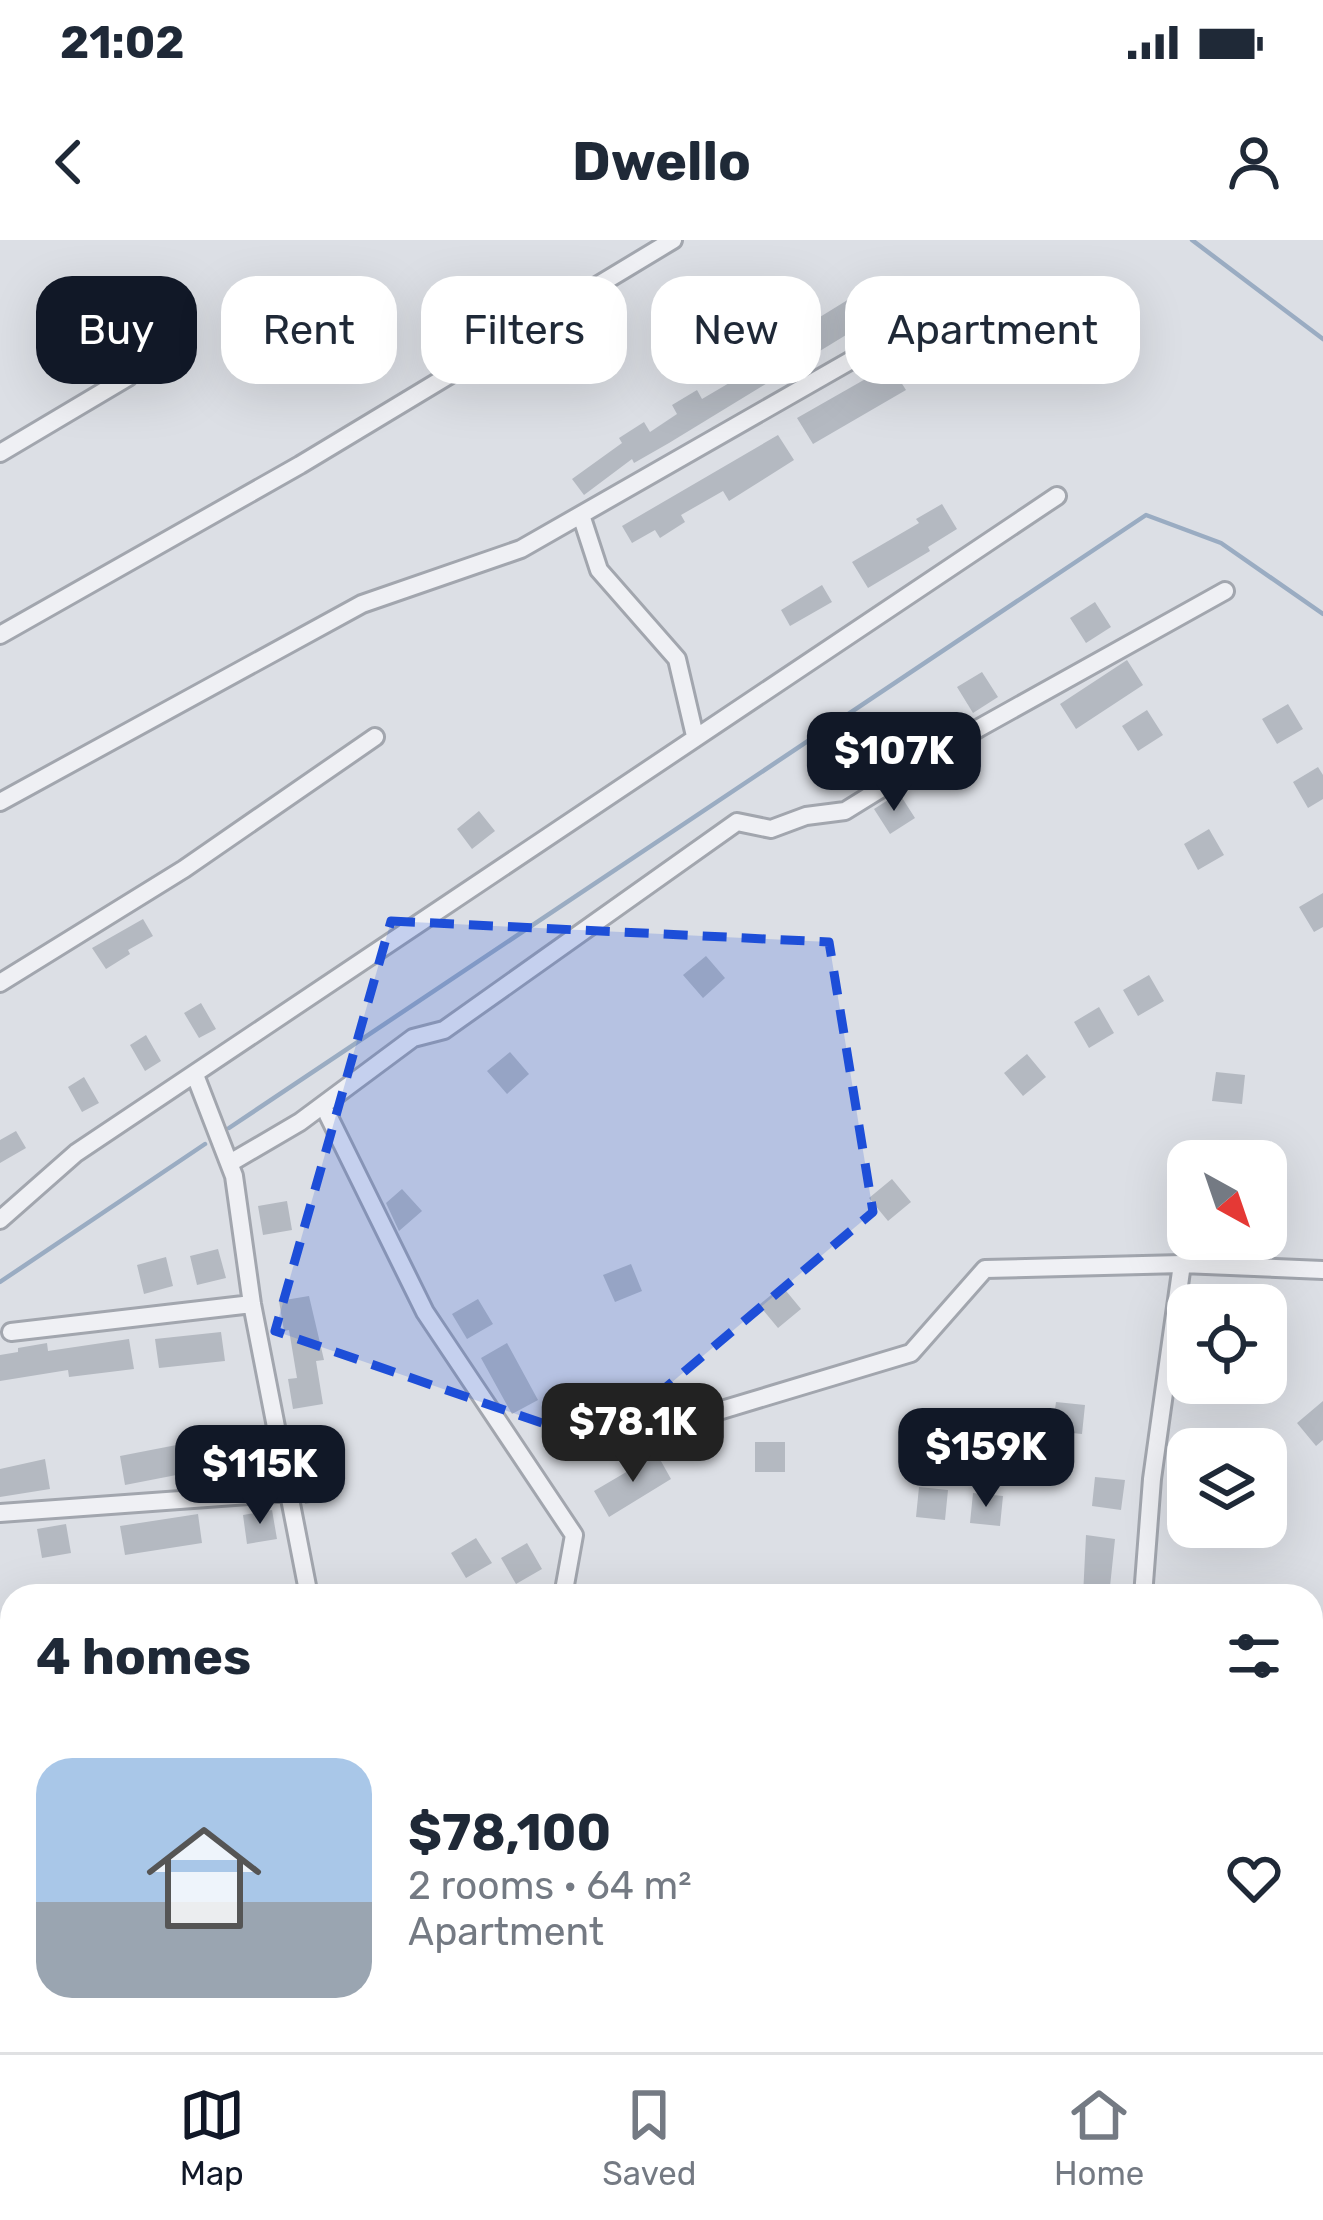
<!DOCTYPE html>
<meta charset="utf-8">
<style>
:root{--surface:#fff;--page:#f6f6f7;--text:#1f2937;--muted:#747a83;--line:#e0e1e3;--accent:#111827}
body{margin:0;font-family:Rubik,sans-serif;background:var(--page);color:var(--text);height:100vh;display:flex;flex-direction:column;font-size:45px;white-space:nowrap}
*{box-sizing:border-box;margin:0}
p{font-size:39px;color:var(--muted)}
.icon{flex:none;width:66px;height:66px;fill:none;stroke:currentColor;stroke-width:2;stroke-linecap:round;stroke-linejoin:round}
.map{position:relative;flex:1;overflow:hidden}
.details{position:absolute;left:0px;top:1344px;width:1323px;height:468px;display:flex;flex-direction:column;background:var(--surface);border-radius:36px 36px 0 0;box-shadow:0 12px 48px #0002}
.details>*{flex:none}
.banner{position:absolute;left:36px;top:36px;width:1251px;height:108px;display:flex;gap:24px}
.needle{width:78px;rotate:140deg}
.controls{position:absolute;left:1167px;top:900px;display:grid;gap:24px}
.controls a{display:grid;place-items:center;width:120px;height:120px;border-radius:24px;background:var(--surface);box-shadow:0 12px 48px #0002;font-size:60px}
.price{position:absolute;translate:-50% -102px;padding:0 27px;border-radius:24px;background:var(--accent);color:#fff;font-size:39px;line-height:78px;filter:drop-shadow(0 3px 6px #0008)}
.price::after{content:'';position:absolute;left:50%;top:72px;width:36px;height:27px;margin-left:-18px;background:inherit;clip-path:polygon(0 0,100% 0,50% 100%)}
.price.on{background:#222;color:#fff}
ul{padding:0;list-style:none}
li{display:flex;align-items:center;gap:36px;height:300px;padding:0 36px}
li+li{border-top:3px solid var(--line)}
li span{display:grid;place-items:center;flex:none;width:336px;height:240px;border-radius:36px;color:#555}
li>.icon{margin-inline-start:auto}
span .icon{width:144px;height:144px;fill:#fffc;stroke-width:1}
li b{font-size:51px}
h2{display:flex;justify-content:space-between;align-items:center;height:144px;padding:0 36px;font-size:51px}
.chip{padding:0 42px;border-radius:36px;background:var(--surface);box-shadow:0 12px 48px #0002;font-size:42px;line-height:108px}
.chip.on{background:var(--accent);color:#fff}
.status{display:flex;justify-content:space-between;align-items:center;height:84px;padding:0 60px;background:var(--surface);direction:ltr}
.status svg{height:33px;fill:currentColor}
header{display:flex;justify-content:space-between;align-items:center;height:156px;padding:0 36px;background:var(--surface);font-size:54px;font-weight:700}
.tab-bar{display:flex;justify-content:space-around;align-items:center;height:168px;border-top:3px solid var(--line);background:var(--surface);font-size:33px;color:var(--muted)}
.tab-bar a{display:grid;justify-items:center;gap:6px}
.tab-bar .on{color:var(--accent)}
.map>svg:first-child{display:block}
.lines{fill:none;stroke-linecap:round;stroke-linejoin:round}
.stream{stroke:#9aacc2;stroke-width:4.5}
.building{fill:#b4b9c1}
.minor-casing{stroke:#a2a6ae;stroke-width:22}
.minor{stroke:#eff0f4;stroke-width:16}
.marked{fill:#1d4ed8;fill-opacity:0.2;stroke:#1d4ed8;stroke-width:9;stroke-dasharray:24 15;stroke-linejoin:round}
</style>
<div class="status"><b>21:02</b><svg viewBox="0 0 49 12"><path d="M0 12V9h3v3zM5 12V6h3v6zM10 12V3h3v9zM15 12V0h3v12zM26 1h20v11H26zM47 4h2v5h-2z"/></svg></div>
<header><svg class="icon" aria-label="back" viewBox="0 0 24 24"><path d="M15 5l-7 7 7 7"/></svg>Dwello<svg class="icon" aria-label="person" viewBox="0 0 24 24"><circle cx="12" cy="8" r="4"/><path d="M4 21q1-7 8-7t8 7"/></svg></header>
<div class="map">
<svg width="1323" height="1812" viewBox="0 0 1323 1812">
<rect width="100%" height="100%" fill="#dcdfe5"/>
<g class="lines">
<path class="stream" d="M 1192,0 L 1323,99
M 229,888 L 1146,275 L 1221,303 L 1323,374
M 0,1042 L 205,904"/>
</g>
<path class="building" d="M 854,56 L 869,81 L 669,203 L 634,223 L 632,219 L 584,255 L 572,239 L 622,203 L 619,198 L 644,182 L 650,192 L 677,174 L 672,165 L 697,150 L 702,159 L 765,122 L 760,114 Z
M 890,125 L 906,150 L 813,204 L 797,178 Z
M 778,195 L 794,220 L 729,261 L 723,251 L 681,275 L 685,282 L 660,298 L 655,290 L 632,303 L 622,286 Z
M 942,264 L 957,289 L 928,307 L 930,311 L 868,348 L 852,322 L 919,283 L 916,279 Z
M 822,345 L 832,362 L 790,386 L 781,370 Z
M 1095,362 L 1111,387 L 1086,403 L 1070,378 Z
M 1127,420 L 1143,445 L 1076,489 L 1060,464 Z
M 982,432 L 998,457 L 973,473 L 957,447 Z
M 1288,464 L 1303,489 L 1277,504 L 1262,479 Z
M 1147,470 L 1163,495 L 1138,511 L 1122,486 Z
M 1318,527 L 1323,535 L 1323,559 L 1308,568 L 1293,542 Z
M 899,553 L 915,578 L 890,594 L 874,569 Z
M 479,571 L 495,591 L 472,609 L 457,589 Z
M 1209,589 L 1224,615 L 1198,630 L 1184,604 Z
M 1323,653 L 1323,687 L 1314,692 L 1299,667 Z
M 143,679 L 153,696 L 128,710 L 130,714 L 106,729 L 92,708 Z
M 706,716 L 725,738 L 703,758 L 683,735 Z
M 1149,735 L 1164,761 L 1138,776 L 1123,750 Z
M 201,763 L 216,789 L 199,798 L 184,773 Z
M 1099,767 L 1114,793 L 1089,808 L 1074,782 Z
M 146,795 L 161,821 L 145,831 L 130,805 Z
M 510,812 L 529,834 L 507,854 L 487,831 Z
M 1027,814 L 1046,837 L 1023,856 L 1004,833 Z
M 1216,832 L 1245,835 L 1242,864 L 1212,861 Z
M 84,837 L 99,863 L 82,872 L 68,847 Z
M 16,891 L 26,908 L 0,923 L 0,900 Z
M 892,939 L 911,962 L 888,981 L 869,958 Z
M 402,949 L 422,971 L 399,991 L 386,963 Z
M 287,961 L 292,990 L 263,995 L 258,966 Z
M 218,1009 L 226,1038 L 197,1045 L 190,1016 Z
M 166,1017 L 173,1046 L 144,1054 L 137,1025 Z
M 631,1024 L 642,1051 L 615,1062 L 603,1035 Z
M 782,1046 L 801,1069 L 778,1088 L 759,1065 Z
M 309,1056 L 324,1120 L 316,1121 L 323,1164 L 293,1169 L 288,1139 L 297,1138 L 289,1090 L 284,1091 L 279,1061 Z
M 478,1059 L 493,1084 L 467,1099 L 452,1074 Z
M 221,1092 L 225,1121 L 159,1128 L 155,1099 Z
M 129,1099 L 134,1129 L 69,1137 L 68,1130 L 0,1141 L 0,1115 L 18,1112 L 18,1108 L 47,1103 L 48,1111 Z
M 507,1103 L 538,1160 L 512,1174 L 481,1118 Z
M 618,1153 L 633,1179 L 607,1194 L 592,1168 Z
M 1323,1161 L 1323,1200 L 1316,1206 L 1297,1183 Z
M 1056,1162 L 1085,1165 L 1082,1194 L 1052,1191 Z
M 957,1194 L 986,1197 L 983,1227 L 953,1224 Z
M 197,1201 L 202,1230 L 125,1245 L 120,1216 Z
M 755,1202 L 785,1202 L 785,1232 L 755,1232 Z
M 657,1214 L 671,1239 L 609,1277 L 594,1251 Z
M 45,1219 L 50,1249 L 0,1257 L 0,1229 Z
M 329,1229 L 334,1259 L 305,1264 L 300,1234 Z
M 1095,1237 L 1125,1240 L 1121,1270 L 1092,1266 Z
M 919,1247 L 948,1250 L 945,1280 L 916,1277 Z
M 973,1253 L 1003,1256 L 1000,1286 L 970,1283 Z
M 272,1270 L 277,1299 L 247,1304 L 243,1275 Z
M 198,1274 L 202,1303 L 125,1315 L 120,1286 Z
M 66,1284 L 71,1313 L 42,1318 L 37,1289 Z
M 1086,1295 L 1115,1299 L 1109,1356 L 1083,1356 Z
M 476,1298 L 492,1323 L 466,1338 L 451,1313 Z
M 527,1303 L 542,1329 L 516,1344 L 501,1318 Z"/>
<g class="lines">
<g class="minor-casing">
<path id="minor" d="M 0,213 L 128,137
M 581,275 L 599,330 L 677,419 L 695,496
M 0,395 L 300,225 L 673,0
M 0,562 L 362,364 L 521,309 L 904,90
M 0,743 L 184,629 L 375,497
M 195,835 L 234,936 L 252,1064 L 309,1356
M 328,875 L 425,1072 L 574,1295 L 563,1356
M 230,923 L 300,882 L 413,798 L 444,790 L 737,582 L 771,589 L 806,576 L 845,571 L 979,488 L 1225,351
M 0,980 L 76,913 L 1057,256
M 11,1092 L 252,1064
M 715,1172 L 911,1113 L 985,1029 L 1182,1024 L 1323,1030
M 0,1273 L 290,1252
M 1143,1356 L 1152,1239 L 1182,1024
M 0,1459 L 12,1458
M 1311,1524 L 1323,1531
M 0,1717 L 12,1713
M 397,1800 L 405,1812
M 650,1800 L 653,1812
M 93,1812 L 110,1800
M 930,1812 L 957,1800
M 1101,1812 L 1103,1800"/>
</g>
<use href="#minor" class="minor"/>
</g>
<path class="marked" d="M 391,681 L 829,702 L 873,972 L 600,1203 L 275,1091 Z"/>
</svg>
<div class="controls">
<a><svg class="needle" viewBox="-14 -14 28 28"><path d="M0-13l5 13h-10z" fill="#e53935"/><path d="M0 13l5-13h-10z" fill="#747a83"/></svg></a>
<a><svg class="icon" aria-label="locate" viewBox="0 0 24 24"><circle cx="12" cy="12" r="6"/><path d="M12 2v4M12 18v4M2 12h4M18 12h4"/></svg></a>
<a><svg class="icon" aria-label="layers" viewBox="0 0 24 24"><path d="M12 4l9 5-9 5-9-5zM3 14l9 5 9-5"/></svg></a>
</div>
<b class="price" style="left:894px;top:574px">$107K</b>
<b class="price on" style="left:633px;top:1245px">$78.1K</b>
<b class="price" style="left:986px;top:1270px">$159K</b>
<b class="price" style="left:260px;top:1287px">$115K</b>
<div class="banner">
<a class="chip on">Buy</a>
<a class="chip">Rent</a>
<a class="chip">Filters</a>
<a class="chip">New</a>
<a class="chip">Apartment</a>
</div>
<section class="details">
<h2>4 homes<svg class="icon" aria-label="filters" viewBox="0 0 24 24"><path d="M4 7h16M4 17h16"/><circle cx="9" cy="7" r="2"/><circle cx="15" cy="17" r="2"/></svg></h2>
<ul>
<li><span style="background:linear-gradient(#a9c7e8 60%,#9aa5b1 0)"><svg class="icon" aria-label="home" viewBox="0 0 24 24"><path d="M3 11l9-7 9 7M6 9v11h12V9"/></svg></span><div><b>$78,100</b><p>2 rooms · 64 m²</p><p>Apartment</p></div><svg class="icon" aria-label="heart" viewBox="0 0 24 24"><path d="M12 20l-8-8c-3-5 5-10 8-4 3-6 11-1 8 4z"/></svg></li>
</ul>
</section>
</div>
<nav class="tab-bar">
<a class="on"><svg class="icon" aria-label="map" viewBox="0 0 24 24"><path d="M3 6l6-2 6 2 6-2v14l-6 2-6-2-6 2zM9 4v14M15 6v14"/></svg>Map</a>
<a><svg class="icon" aria-label="saved" viewBox="0 0 24 24"><path d="M7 4h10v16l-5-4-5 4z"/></svg>Saved</a>
<a><svg class="icon" aria-label="home" viewBox="0 0 24 24"><path d="M3 11l9-7 9 7M6 9v11h12V9"/></svg>Home</a>
</nav>
